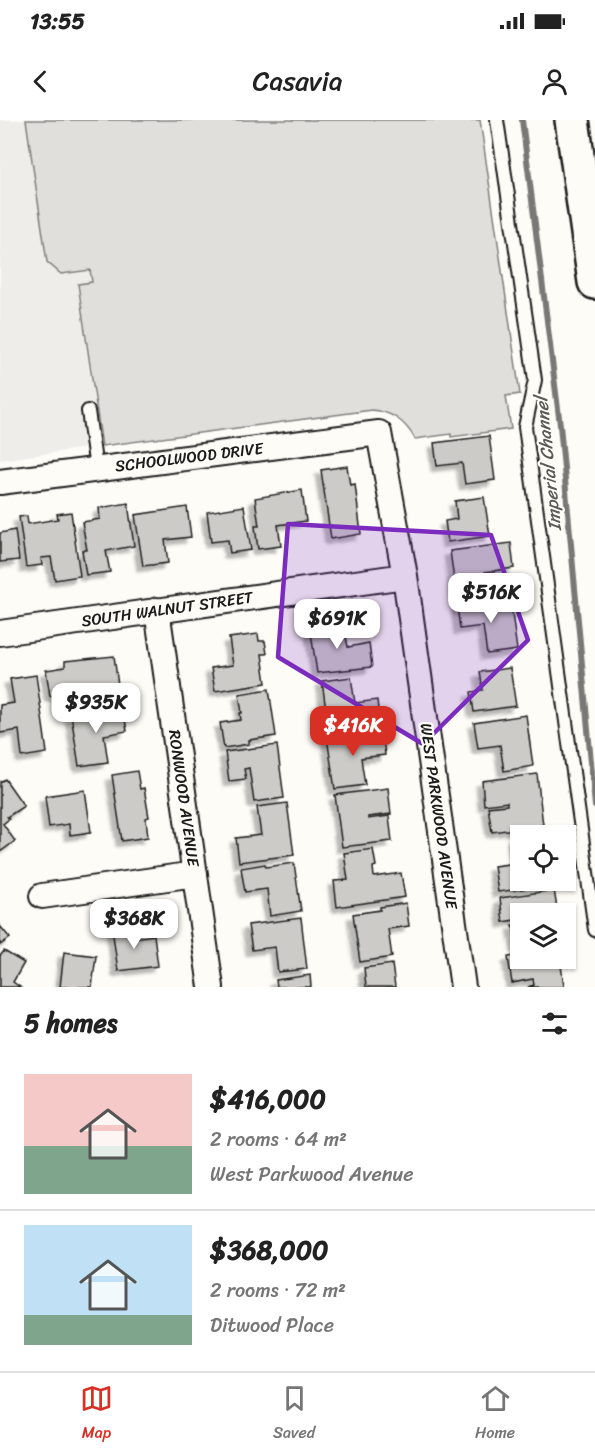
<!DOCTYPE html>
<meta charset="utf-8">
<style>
:root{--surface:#fff;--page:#f6f6f6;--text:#222;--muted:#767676;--line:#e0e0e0;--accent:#d93025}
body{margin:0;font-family:Sriracha,sans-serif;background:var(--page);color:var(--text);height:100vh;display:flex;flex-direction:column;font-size:22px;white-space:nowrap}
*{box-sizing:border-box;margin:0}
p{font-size:20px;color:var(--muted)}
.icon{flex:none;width:33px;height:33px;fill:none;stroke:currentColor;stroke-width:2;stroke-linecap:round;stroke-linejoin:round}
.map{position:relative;height:867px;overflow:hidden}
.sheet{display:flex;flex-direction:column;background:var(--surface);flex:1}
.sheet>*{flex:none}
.controls{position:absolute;left:510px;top:705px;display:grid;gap:12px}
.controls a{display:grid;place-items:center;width:66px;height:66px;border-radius:0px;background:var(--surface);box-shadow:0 2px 4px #0004;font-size:30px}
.price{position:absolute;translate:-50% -51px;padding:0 14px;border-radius:12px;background:#fff;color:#222;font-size:20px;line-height:39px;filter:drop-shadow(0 2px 3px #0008)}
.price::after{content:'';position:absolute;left:50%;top:36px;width:18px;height:14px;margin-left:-9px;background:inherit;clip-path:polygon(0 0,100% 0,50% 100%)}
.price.on{background:var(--accent);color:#fff}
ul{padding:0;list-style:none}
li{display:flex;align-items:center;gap:18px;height:150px;padding:0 24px}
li+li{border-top:2px solid var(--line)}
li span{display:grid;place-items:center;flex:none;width:168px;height:120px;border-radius:0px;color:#555}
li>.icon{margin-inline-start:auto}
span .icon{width:72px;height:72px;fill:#fffc;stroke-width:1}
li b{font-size:26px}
h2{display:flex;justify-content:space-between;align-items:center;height:72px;padding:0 24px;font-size:26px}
.status{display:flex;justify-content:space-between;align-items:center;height:42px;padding:0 30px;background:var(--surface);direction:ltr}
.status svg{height:16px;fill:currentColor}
header{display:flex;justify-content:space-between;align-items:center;height:78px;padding:0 24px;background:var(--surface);font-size:27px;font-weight:600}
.menu{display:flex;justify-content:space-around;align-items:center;height:84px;border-top:2px solid var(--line);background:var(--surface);font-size:16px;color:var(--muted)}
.menu a{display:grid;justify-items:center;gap:3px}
.menu .on{color:var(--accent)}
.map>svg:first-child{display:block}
.built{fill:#eeede9}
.green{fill:#e0dfdb;stroke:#7e7e7c;stroke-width:1.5}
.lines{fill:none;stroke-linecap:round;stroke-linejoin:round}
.stream{stroke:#797876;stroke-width:6}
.building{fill:#cccbc8;stroke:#1c1c1c;stroke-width:1.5;filter:url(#shadow)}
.service-casing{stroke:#1c1c1c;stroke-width:16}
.minor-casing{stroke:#1c1c1c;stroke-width:28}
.primary-casing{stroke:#1c1c1c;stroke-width:38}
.service{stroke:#fdfcf7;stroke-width:12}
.minor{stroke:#fdfcf7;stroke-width:24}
.primary{stroke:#fdfcf7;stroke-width:33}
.marked{fill:#7b2cbf;fill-opacity:0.2;stroke:#7b2cbf;stroke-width:4.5;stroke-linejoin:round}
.labels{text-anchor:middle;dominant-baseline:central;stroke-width:4.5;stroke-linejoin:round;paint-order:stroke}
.street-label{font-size:16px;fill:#1c1c1c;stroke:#fdfcf7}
.water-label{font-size:18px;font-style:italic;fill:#5a5a58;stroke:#fdfcf7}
</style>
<div class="status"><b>13:55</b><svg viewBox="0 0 49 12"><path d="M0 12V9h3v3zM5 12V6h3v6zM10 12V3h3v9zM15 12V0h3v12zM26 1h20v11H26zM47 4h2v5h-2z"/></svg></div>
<header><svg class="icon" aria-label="back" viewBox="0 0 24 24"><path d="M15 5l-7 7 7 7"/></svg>Casavia<svg class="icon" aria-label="person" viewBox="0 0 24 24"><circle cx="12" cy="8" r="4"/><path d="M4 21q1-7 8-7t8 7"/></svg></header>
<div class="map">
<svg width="595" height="867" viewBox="0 0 595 867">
<defs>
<filter id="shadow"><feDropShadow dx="-5.5" dy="5.5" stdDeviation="1.5" flood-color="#0004"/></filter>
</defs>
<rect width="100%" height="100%" fill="#fdfcf7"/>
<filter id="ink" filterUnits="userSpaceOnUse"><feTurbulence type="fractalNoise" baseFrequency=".0167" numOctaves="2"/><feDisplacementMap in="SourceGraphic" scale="12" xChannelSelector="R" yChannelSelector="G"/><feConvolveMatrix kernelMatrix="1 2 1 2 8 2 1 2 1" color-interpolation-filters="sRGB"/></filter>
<g filter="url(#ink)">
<path class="built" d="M 0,0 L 26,0 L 47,142 L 61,154 L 90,150 L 92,162 L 78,165 L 101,326 L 0,340 Z"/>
<path class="green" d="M 26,0 L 480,0 L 520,274 L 506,276 L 511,309 L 451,317 L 451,314 L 415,319 C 405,301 392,292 372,290 L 102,326 L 78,164 L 92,162 L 90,150 L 61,154 L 47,142 Z"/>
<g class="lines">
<path class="stream" d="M 522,0 L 560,305 L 595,686"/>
</g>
<path class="building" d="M 489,316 L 495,360 L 465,364 L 462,343 L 437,346 L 434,323 Z
M 347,346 L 350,365 L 355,364 L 361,414 L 331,419 L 321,350 Z
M 302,370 L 306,401 L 278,405 L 281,426 L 258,429 L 255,406 L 259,406 L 255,378 Z
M 484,377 L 490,416 L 448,422 L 445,401 L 457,399 L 455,381 Z
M 128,383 L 134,426 L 106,431 L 110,452 L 86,455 L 82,430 L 87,430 L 82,402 L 100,399 L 99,388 Z
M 244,386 L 251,430 L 230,433 L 228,420 L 211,422 L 207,392 Z
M 187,387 L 191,417 L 165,420 L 168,443 L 143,446 L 135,395 Z
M 71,392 L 80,456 L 55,460 L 51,437 L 41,438 L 42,445 L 26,447 L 19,397 L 27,396 L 28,404 L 58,399 L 57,394 Z
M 15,410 L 19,440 L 0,442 L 0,413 Z
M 511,423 L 514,448 L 485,452 L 488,478 L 457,482 L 450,431 Z
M 510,479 L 517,530 L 487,534 L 483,506 L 460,509 L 457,486 Z
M 343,501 L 348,527 L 369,523 L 372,547 L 317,553 L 310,506 Z
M 258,514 L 259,521 L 265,521 L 267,534 L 262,534 L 266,563 L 215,571 L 211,548 L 233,545 L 229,518 Z
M 114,536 L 118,565 L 85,570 L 87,585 L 59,589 L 57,575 L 50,576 L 46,550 L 65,547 L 65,541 Z
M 510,548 L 516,586 L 474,592 L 471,572 L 483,570 L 480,552 Z
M 36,555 L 47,633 L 22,637 L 19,610 L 0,613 L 0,585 L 14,583 L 10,559 Z
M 351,557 L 355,583 L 377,580 L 380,606 L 329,613 L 322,561 Z
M 269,569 L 276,616 L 249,620 L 249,624 L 224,628 L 220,603 L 241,600 L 240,593 L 242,593 L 239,574 Z
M 123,588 L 127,611 L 104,615 L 108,642 L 79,646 L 71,595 Z
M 526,595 L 533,646 L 504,651 L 500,625 L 478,628 L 474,603 Z
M 382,610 L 385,635 L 361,638 L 365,665 L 335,669 L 327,618 Z
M 277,625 L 284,678 L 254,682 L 249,648 L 244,649 L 246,659 L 229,661 L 225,632 Z
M 137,651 L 140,669 L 144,668 L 149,697 L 146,698 L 148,717 L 122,721 L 112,655 Z
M 537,654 L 543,705 L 492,712 L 488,687 L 507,685 L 507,682 L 484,685 L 482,661 Z
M 5,659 L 24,686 L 7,697 L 9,699 L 3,704 L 15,721 L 0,732 L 0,662 Z
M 388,668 L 391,694 L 368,697 L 368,699 L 389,696 L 392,721 L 342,727 L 335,675 Z
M 85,670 L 91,712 L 70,715 L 69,704 L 49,707 L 45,676 Z
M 287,683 L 294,735 L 239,742 L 236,718 L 261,715 L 257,687 Z
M 542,712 L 543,716 L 520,716 L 520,760 L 549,760 L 550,765 L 498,772 L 494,746 L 516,743 L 513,717 Z
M 373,729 L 376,746 L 373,747 L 374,757 L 401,753 L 405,777 L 337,787 L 334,761 L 348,760 L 344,733 Z
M 294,743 L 301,791 L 270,796 L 267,769 L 245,772 L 241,748 L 265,744 L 266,747 Z
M 554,770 L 558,794 L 520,794 L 520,799 L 503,802 L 500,778 Z
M 406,783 L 409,806 L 388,809 L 392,837 L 360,842 L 353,794 L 380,790 L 380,787 Z
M 301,798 L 307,849 L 278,852 L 275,827 L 252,830 L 248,805 Z
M 520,804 L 520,828 L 517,828 L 513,805 Z
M 133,805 L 134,818 L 154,815 L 158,846 L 118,851 L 112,808 Z
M 0,806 L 10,818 L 0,825 Z
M 4,831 L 24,843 L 13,862 L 20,867 L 0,867 L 0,836 Z
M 64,832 L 96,836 L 92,867 L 60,867 Z
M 520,835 L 520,838 L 560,838 L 564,867 L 528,867 L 534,865 L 533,859 L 512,863 L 508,837 Z
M 392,844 L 395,867 L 366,867 L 364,848 Z
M 310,855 L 311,867 L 277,867 L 276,860 Z"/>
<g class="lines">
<g class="service-casing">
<path id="service" d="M 497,0 L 535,260 L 525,307 L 595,810
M 88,291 L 96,349"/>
</g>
<g class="minor-casing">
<path id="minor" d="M 0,362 L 379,313 L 405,456 L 463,867
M 157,490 L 211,867
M 0,513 L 405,456
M 42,776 L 195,754"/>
</g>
<g class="primary-casing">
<path id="primary" d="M 572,0 L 595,162"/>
</g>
<use href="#service" class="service"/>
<use href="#minor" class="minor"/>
<use href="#primary" class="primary"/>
</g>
</g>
<path class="marked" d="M 288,404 L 491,415 L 528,520 L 423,624 L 278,537 Z"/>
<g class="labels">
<g class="street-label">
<text transform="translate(189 337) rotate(-7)">SCHOOLWOOD DRIVE</text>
<text transform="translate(167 489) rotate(-8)">SOUTH WALNUT STREET</text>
<text transform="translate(184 678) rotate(82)">RONWOOD AVENUE</text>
<text transform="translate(439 696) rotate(82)">WEST PARKWOOD AVENUE</text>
</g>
<g class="water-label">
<text transform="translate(548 344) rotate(-96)">Imperial Channel</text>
</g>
</g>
</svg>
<div class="controls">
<a><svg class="icon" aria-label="locate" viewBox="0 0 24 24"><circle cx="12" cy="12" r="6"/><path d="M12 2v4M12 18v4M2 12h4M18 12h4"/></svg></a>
<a><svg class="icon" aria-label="layers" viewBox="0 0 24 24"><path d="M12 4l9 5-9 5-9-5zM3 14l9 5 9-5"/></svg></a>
</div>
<b class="price" style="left:491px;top:504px">$516K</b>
<b class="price" style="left:337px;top:530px">$691K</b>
<b class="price" style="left:96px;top:614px">$935K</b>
<b class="price on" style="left:353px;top:637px">$416K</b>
<b class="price" style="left:134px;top:830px">$368K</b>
</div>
<section class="sheet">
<h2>5 homes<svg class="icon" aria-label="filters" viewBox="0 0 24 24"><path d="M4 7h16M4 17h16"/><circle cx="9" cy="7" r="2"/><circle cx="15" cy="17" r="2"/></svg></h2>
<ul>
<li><span style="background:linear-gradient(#f6c9c9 60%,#7fa58c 0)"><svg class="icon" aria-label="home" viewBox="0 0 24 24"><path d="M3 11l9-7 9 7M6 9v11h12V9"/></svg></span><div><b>$416,000</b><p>2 rooms · 64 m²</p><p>West Parkwood Avenue</p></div></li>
<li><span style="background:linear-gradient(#bfe0f5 75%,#7fa58c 0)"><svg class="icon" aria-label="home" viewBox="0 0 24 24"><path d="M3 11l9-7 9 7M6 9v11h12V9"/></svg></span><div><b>$368,000</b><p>2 rooms · 72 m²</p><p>Ditwood Place</p></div></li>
</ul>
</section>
<nav class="menu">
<a class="on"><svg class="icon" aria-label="map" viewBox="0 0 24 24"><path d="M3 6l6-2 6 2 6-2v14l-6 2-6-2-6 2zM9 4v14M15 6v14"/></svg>Map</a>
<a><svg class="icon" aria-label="saved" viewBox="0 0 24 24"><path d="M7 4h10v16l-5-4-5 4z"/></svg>Saved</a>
<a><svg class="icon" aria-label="home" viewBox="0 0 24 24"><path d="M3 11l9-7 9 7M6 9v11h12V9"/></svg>Home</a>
</nav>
